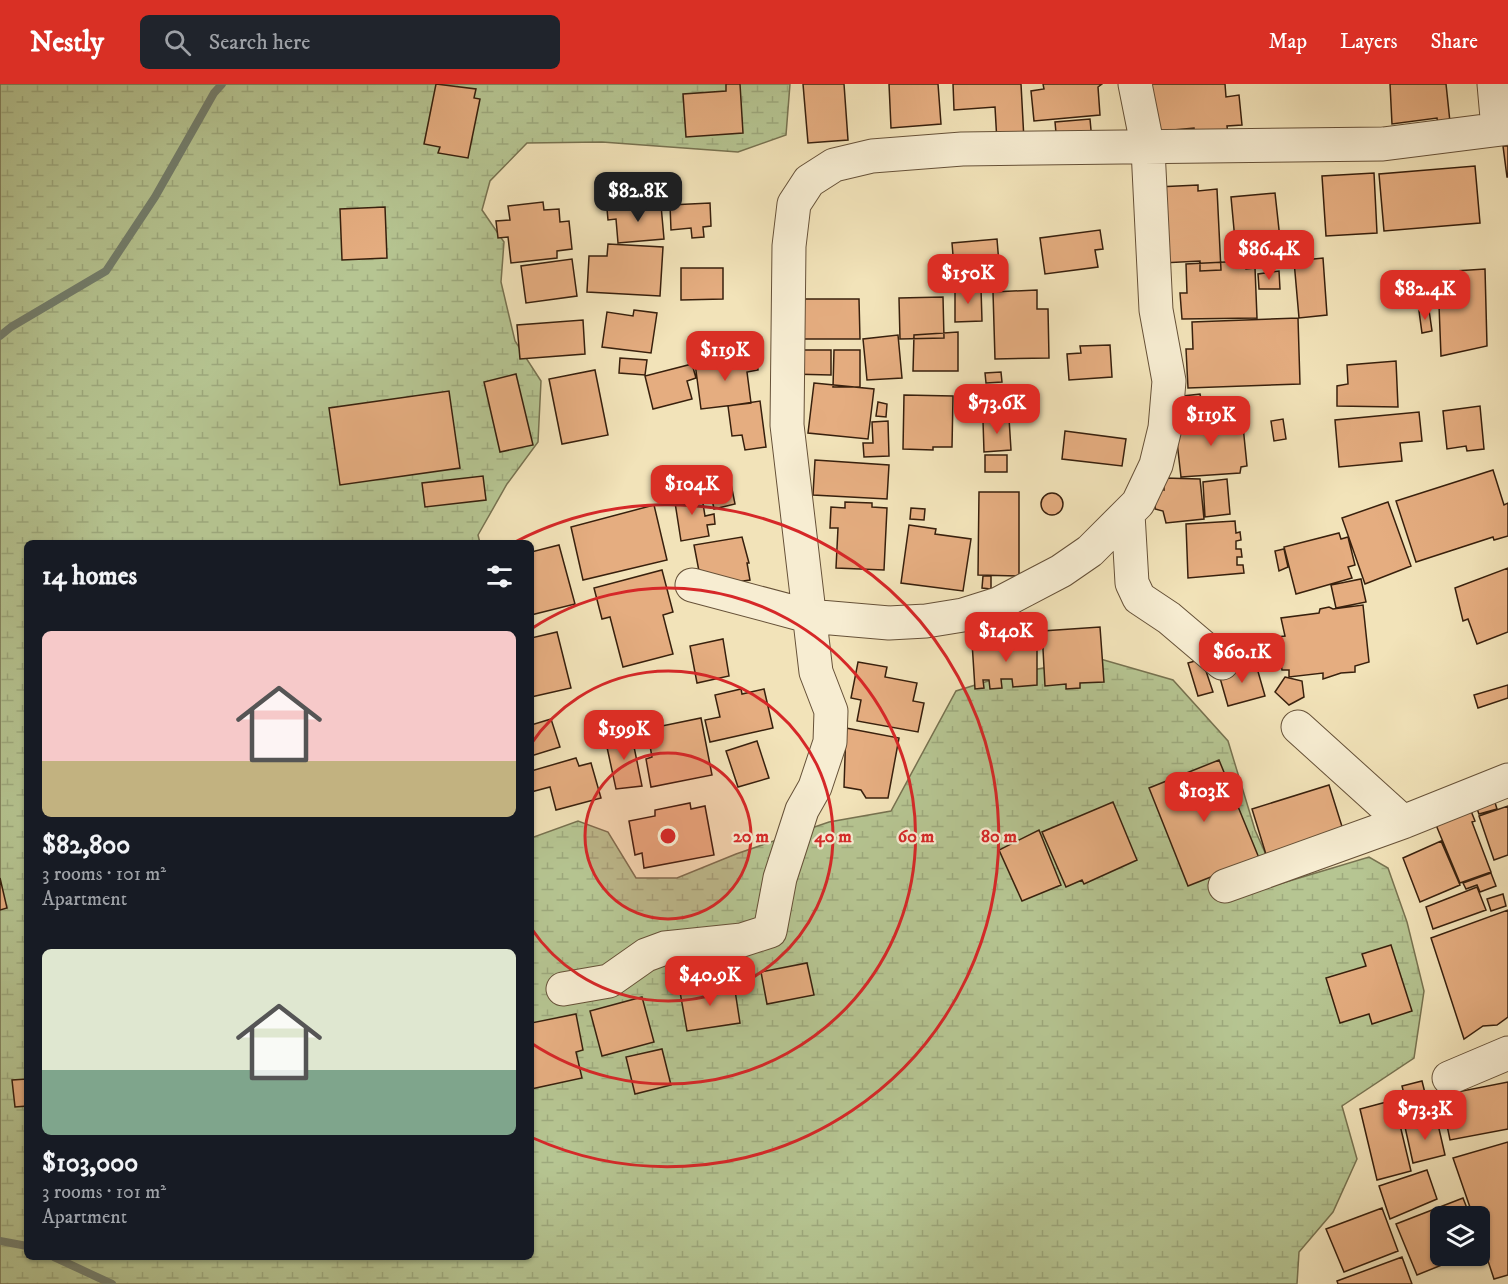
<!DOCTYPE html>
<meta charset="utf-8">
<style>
:root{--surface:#171b24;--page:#20242c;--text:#f1f3f6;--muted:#9ea1a6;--accent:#d93025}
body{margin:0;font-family:"IM FELL DW Pica",serif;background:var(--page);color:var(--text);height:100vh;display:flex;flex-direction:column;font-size:22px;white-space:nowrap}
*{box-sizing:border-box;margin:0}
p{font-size:20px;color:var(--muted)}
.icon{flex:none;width:33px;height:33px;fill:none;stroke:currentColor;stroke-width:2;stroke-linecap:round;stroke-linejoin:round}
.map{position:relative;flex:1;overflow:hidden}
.panel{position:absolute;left:24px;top:456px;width:510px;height:720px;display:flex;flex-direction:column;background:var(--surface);border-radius:9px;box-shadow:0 2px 4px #0004}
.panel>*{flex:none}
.tools{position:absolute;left:1430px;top:1122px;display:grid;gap:12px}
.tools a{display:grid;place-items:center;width:60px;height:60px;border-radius:9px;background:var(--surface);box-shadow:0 2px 4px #0004;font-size:30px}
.price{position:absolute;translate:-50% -51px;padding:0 14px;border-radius:12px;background:var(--accent);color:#fff;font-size:20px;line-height:39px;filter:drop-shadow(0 2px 3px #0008)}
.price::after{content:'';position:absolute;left:50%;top:36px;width:18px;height:14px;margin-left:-9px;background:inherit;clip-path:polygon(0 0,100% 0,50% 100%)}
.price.active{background:#222;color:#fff}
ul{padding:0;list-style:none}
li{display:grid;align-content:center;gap:12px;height:318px;padding:0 18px}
li span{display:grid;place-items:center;height:186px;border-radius:9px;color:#555}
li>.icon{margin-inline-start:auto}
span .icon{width:108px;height:108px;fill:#fffc;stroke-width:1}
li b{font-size:26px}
h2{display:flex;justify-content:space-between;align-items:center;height:72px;padding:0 18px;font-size:26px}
header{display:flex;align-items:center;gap:36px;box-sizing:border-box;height:84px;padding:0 30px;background:var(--accent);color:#fff}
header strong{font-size:28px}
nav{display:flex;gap:33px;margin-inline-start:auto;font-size:21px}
.search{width:420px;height:54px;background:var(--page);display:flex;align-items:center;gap:15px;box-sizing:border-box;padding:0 21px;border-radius:9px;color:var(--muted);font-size:22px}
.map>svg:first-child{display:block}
.wetland{fill:url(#wetland-marsh);stroke:#777250;stroke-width:1.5}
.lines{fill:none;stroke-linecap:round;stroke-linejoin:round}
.stream{stroke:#737f6e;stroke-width:8}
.building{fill:#e5ad80;stroke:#38200d;stroke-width:1.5}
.minor-casing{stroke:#665138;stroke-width:35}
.minor{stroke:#f7edd2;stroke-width:33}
.ring{fill:none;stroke:#d62828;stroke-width:3}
.centre{fill:#d62828;stroke:#f7edd2;stroke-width:3}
.ring-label{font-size:18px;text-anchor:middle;font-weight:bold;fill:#d62828;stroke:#f7edd2;stroke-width:4.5;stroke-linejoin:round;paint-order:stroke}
</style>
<header>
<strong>Nestly</strong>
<div class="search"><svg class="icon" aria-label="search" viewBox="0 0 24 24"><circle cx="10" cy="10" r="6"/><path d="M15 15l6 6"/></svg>Search here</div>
<nav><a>Map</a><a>Layers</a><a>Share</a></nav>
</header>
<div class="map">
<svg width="1508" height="1200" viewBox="0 0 1508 1200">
<defs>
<pattern id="wetland-marsh" width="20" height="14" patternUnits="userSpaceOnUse" patternTransform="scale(1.5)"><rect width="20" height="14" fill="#b6c592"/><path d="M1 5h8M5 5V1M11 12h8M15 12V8" fill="none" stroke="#9da97d"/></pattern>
</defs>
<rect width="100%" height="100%" fill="#f2e3b9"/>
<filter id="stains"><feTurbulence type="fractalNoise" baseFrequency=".00333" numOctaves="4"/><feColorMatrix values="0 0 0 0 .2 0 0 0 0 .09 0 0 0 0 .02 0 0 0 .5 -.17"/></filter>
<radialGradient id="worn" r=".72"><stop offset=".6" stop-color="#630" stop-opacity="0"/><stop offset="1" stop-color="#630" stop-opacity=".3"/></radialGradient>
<path class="wetland" d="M 0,0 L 790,0 L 786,51 L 738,68 L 602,58 L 527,59 L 490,97 L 482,126 L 504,158 L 501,198 L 515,257 L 541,297 L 538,358 L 507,400 L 478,451 L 480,459 L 27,459 L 27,1173 L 531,1173 L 531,754 L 578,737 L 608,748 L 636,794 L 677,794 L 736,770 L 829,738 L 891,727 L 956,607 L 1011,590 L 1097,574 L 1173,596 L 1228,657 L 1255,746 L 1279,800 L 1369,773 L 1388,784 L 1407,838 L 1424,907 L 1414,974 L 1342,1022 L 1357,1075 L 1333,1128 L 1299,1168 L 1297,1200 L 0,1200 Z"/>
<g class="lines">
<path class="stream" d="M 0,252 L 11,243 L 106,187 L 155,113 L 214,9 L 222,0
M 0,1157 L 27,1162
M 54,1173 L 112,1200"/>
</g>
<path class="building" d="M 436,0 L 476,5 L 474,14 L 480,15 L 468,74 L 438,69 L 440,63 L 424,60 Z
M 726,0 L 740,0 L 743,49 L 686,53 L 683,10 L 726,7 Z
M 803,0 L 844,0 L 848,56 L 808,59 Z
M 889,0 L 938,0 L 941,40 L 891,44 Z
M 953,0 L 1021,0 L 1024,56 L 997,58 L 995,23 L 954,26 Z
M 1043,0 L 1102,0 L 1098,3 L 1100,31 L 1034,37 L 1031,7 L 1044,5 Z
M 1138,0 L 1225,0 L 1226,13 L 1239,11 L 1242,41 L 1227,42 L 1228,51 L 1195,54 L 1194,44 L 1141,49 Z
M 1390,0 L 1446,0 L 1450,38 L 1438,39 L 1437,34 L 1392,40 Z
M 1090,35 L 1092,57 L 1057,60 L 1055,38 Z
M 1503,62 L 1508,62 L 1508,93 L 1507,93 Z
M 1475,82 L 1480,139 L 1384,147 L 1379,90 Z
M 1374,89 L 1377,149 L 1326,152 L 1322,92 Z
M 1198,101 L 1198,107 L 1217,105 L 1221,186 L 1200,187 L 1200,177 L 1162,179 L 1157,103 Z
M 1275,109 L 1282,173 L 1237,178 L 1231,113 Z
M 543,118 L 544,126 L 559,125 L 560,138 L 569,137 L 572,165 L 557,167 L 557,174 L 511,179 L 508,153 L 498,154 L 496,137 L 510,136 L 508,122 Z
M 710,119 L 711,142 L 703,143 L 704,153 L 692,154 L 691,144 L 671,146 L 670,121 Z
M 661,121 L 664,155 L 618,159 L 616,135 L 608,136 L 607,125 Z
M 385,123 L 387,174 L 342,176 L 340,125 Z
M 1100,146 L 1103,165 L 1095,166 L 1098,183 L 1045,190 L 1040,154 Z
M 997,155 L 1000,192 L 955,196 L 952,159 Z
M 608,160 L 663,163 L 660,212 L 587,208 L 589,172 L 607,172 Z
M 1323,174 L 1327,231 L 1299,234 L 1294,177 Z
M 572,175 L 577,212 L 526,219 L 521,182 Z
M 1245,177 L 1246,185 L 1255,184 L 1257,234 L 1182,235 L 1180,209 L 1187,209 L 1186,180 Z
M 681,184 L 723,184 L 723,215 L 681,216 Z
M 1485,185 L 1487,262 L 1441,272 L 1438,196 L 1455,197 L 1455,187 Z
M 1279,187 L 1280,205 L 1259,205 L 1258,190 Z
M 981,204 L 982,237 L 955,238 L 955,205 Z
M 1037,206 L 1037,225 L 1048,225 L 1049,274 L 995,275 L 993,208 Z
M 943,213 L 944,254 L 900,255 L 899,214 Z
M 797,215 L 859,215 L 860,255 L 798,255 Z
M 634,226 L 657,229 L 651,269 L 602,263 L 607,228 L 633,232 Z
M 1429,226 L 1432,247 L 1422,249 L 1419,227 Z
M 1298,234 L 1300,300 L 1188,304 L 1186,265 L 1193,265 L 1192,238 Z
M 583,236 L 585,270 L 520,275 L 517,241 Z
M 958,248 L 958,287 L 913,287 L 914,251 Z
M 898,251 L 902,294 L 867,296 L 863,255 Z
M 1110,261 L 1112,293 L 1069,296 L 1067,270 L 1081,269 L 1080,262 Z
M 790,266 L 831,266 L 831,291 L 790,290 Z
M 834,266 L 860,266 L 860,303 L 833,303 Z
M 746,273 L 746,276 L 756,274 L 758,286 L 747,288 L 751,319 L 701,325 L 695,279 Z
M 620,274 L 647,276 L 645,291 L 619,289 Z
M 1396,277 L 1398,323 L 1337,322 L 1337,302 L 1348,300 L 1347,281 Z
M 692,280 L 696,294 L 687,297 L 692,315 L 653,325 L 645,292 Z
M 595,286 L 608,351 L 562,360 L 549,295 Z
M 1001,288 L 1002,298 L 986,299 L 985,289 Z
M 516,290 L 533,361 L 500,368 L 484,298 Z
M 814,299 L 874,305 L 868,355 L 808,349 Z
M 449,307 L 460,384 L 340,401 L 329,324 Z
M 1200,310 L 1204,331 L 1194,332 L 1189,327 L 1184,328 L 1183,312 Z
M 904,311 L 953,312 L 952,363 L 933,363 L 933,366 L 903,365 Z
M 760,317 L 766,363 L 745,366 L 742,351 L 732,352 L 728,322 Z
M 975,317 L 988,320 L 986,329 L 974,328 Z
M 878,318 L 887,320 L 886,333 L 876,332 Z
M 1480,322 L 1484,365 L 1467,367 L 1466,362 L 1447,365 L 1443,327 Z
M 1419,328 L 1422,357 L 1400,359 L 1402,377 L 1339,383 L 1335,336 Z
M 1242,332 L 1247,382 L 1241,383 L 1240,389 L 1181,393 L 1175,340 Z
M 1009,334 L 1011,366 L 984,368 L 983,337 Z
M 1283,335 L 1286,355 L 1274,357 L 1271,337 Z
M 888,337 L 889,372 L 864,373 L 863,359 L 873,359 L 872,338 Z
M 1065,347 L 1126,355 L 1122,382 L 1062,375 Z
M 985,371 L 1007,371 L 1007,388 L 985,388 Z
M 815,376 L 889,381 L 887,415 L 813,411 Z
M 1493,386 L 1504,421 L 1508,419 L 1508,452 L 1494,456 L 1493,453 L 1416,478 L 1396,417 Z
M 483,392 L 486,416 L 425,423 L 422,399 Z
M 1164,394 L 1200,395 L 1204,435 L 1166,439 L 1163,427 L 1155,425 L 1157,404 L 1164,406 Z
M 1227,395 L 1230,430 L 1205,433 L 1203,398 Z
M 731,400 L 735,420 L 714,425 L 710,405 Z
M 701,407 L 705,432 L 714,430 L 715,440 L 707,441 L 709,452 L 681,457 L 674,412 Z
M 979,408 L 1019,408 L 1019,492 L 978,491 Z
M1041 420a11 11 0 1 1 22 0a11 11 0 1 1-22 0Z
M 845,418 L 872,419 L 872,423 L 887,424 L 884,486 L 836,484 L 838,444 L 830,444 L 831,423 L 845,424 Z
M 1388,418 L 1411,482 L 1365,500 L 1342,434 Z
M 654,421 L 667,476 L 583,496 L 571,443 Z
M 911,424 L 925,425 L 924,436 L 910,435 Z
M 1235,437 L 1236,449 L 1240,448 L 1241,456 L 1236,457 L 1236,465 L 1241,465 L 1242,473 L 1237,473 L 1237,481 L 1243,481 L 1244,489 L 1188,494 L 1186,440 Z
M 909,441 L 936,445 L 935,450 L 971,455 L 963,507 L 901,499 Z
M 1339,449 L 1341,455 L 1348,453 L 1355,481 L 1348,483 L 1352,494 L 1296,510 L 1284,463 Z
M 742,453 L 749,479 L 747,479 L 750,496 L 702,503 L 694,461 Z
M 559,461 L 575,520 L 531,531 L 531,468 Z
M 1284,465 L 1288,483 L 1279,487 L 1275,467 Z
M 1508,484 L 1508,548 L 1477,560 L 1468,535 L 1463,537 L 1455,504 Z
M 662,486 L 673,528 L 663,531 L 673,570 L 623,583 L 610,533 L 602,535 L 594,504 Z
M 983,492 L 991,492 L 991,505 L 982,504 Z
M 1361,495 L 1366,518 L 1336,524 L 1331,501 Z
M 1363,521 L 1369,578 L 1355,582 L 1355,588 L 1341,589 L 1323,595 L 1323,589 L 1289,593 L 1289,586 L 1282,586 L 1277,553 L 1285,552 L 1281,534 L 1319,529 L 1320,525 L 1329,523 L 1333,525 Z
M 1100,543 L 1104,598 L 1080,599 L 1080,604 L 1066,605 L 1066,600 L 1045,602 L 1042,547 Z
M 557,548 L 571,604 L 531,613 L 531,554 Z
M 1017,553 L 1037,553 L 1037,601 L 1013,603 L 1012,595 L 1001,595 L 1002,604 L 990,605 L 989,596 L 983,596 L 984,604 L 975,605 L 972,558 L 1005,557 L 1006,563 L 1018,561 Z
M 723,555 L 729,592 L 697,599 L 690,562 Z
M 1202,575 L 1213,608 L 1198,612 L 1188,579 Z
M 1255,577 L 1265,612 L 1228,622 L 1218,587 Z
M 858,578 L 887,583 L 885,593 L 917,599 L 913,617 L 924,619 L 918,648 L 857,637 L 861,616 L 851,614 Z
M 1285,593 L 1302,597 L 1304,613 L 1289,621 L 1275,608 Z
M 1508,601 L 1508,614 L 1478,624 L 1474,611 Z
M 741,605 L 742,610 L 764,605 L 773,644 L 710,658 L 705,636 L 720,633 L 715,611 Z
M 701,634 L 712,691 L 651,703 L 646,675 L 652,673 L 647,645 Z
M 551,635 L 560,663 L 531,672 L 531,641 Z
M 846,644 L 899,654 L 888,714 L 866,714 L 861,706 L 844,703 Z
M 631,648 L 642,702 L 616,705 L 605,654 Z
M 757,657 L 769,694 L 738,703 L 726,667 Z
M 576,674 L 579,682 L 591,679 L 601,714 L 556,726 L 550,703 L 531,708 L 531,687 Z
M 1219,676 L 1259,774 L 1188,802 L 1149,704 Z
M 1329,701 L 1345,752 L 1268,777 L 1252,725 Z
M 1493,712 L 1497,725 L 1479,730 L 1474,717 Z
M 1113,718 L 1137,776 L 1084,800 L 1082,796 L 1066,803 L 1042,748 Z
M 690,719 L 691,725 L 705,722 L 714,771 L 644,784 L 642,769 L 635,771 L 629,737 L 655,732 L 655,726 Z
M 1508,722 L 1508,771 L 1494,776 L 1479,732 Z
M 1471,727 L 1475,737 L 1472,738 L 1491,788 L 1460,799 L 1436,741 Z
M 1039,746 L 1061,801 L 1022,817 L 999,766 Z
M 1441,757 L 1460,801 L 1420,818 L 1403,774 Z
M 1491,789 L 1496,802 L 1480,808 L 1477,801 L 1466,805 L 1463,799 Z
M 0,794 L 7,824 L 0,826 Z
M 1477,803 L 1486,826 L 1433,845 L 1426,823 Z
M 1503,810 L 1506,822 L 1491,827 L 1487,815 Z
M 1508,826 L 1508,933 L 1497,941 L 1483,942 L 1464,955 L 1431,854 Z
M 1391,861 L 1412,927 L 1372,940 L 1369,930 L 1340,939 L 1326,894 L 1366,882 L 1362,870 Z
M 807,879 L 814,911 L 767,920 L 761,888 Z
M 734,900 L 740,939 L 687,947 L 680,908 Z
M 642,913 L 654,958 L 602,972 L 590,927 Z
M 576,930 L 583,966 L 576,968 L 582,994 L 531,1005 L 531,939 Z
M 662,965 L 671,1001 L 635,1010 L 626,973 Z
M 27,995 L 27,1022 L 15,1023 L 12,996 Z
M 1422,997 L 1425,1009 L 1405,1014 L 1402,1002 Z
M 1508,998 L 1508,1045 L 1450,1056 L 1443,1022 L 1454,1020 L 1452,1009 Z
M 1394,1016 L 1411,1087 L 1377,1096 L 1360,1025 Z
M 1437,1036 L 1445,1071 L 1413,1079 L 1405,1043 Z
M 1508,1058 L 1508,1191 L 1494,1195 L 1479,1150 L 1479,1132 L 1473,1132 L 1453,1074 Z
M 1427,1086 L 1437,1115 L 1390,1135 L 1379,1102 Z
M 1463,1114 L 1470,1132 L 1440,1132 L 1440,1172 L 1464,1172 L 1417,1191 L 1396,1140 Z
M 1382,1124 L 1398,1167 L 1344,1188 L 1326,1145 Z
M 1402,1173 L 1412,1200 L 1338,1200 L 1337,1197 Z"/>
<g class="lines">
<g class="minor-casing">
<path id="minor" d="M 1494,0 L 1498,45
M 1128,430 L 1132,499 L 1139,514 L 1169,534 L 1222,579
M 692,501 L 808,532 L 889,539 L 926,537 L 963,531 L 998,520 L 1061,487 L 1090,467 L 1138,419 L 1156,381 L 1165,344 L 1169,297 L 1156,226 L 1148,65 L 1135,0
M 1298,643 L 1403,738
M 1225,802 L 1403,738 L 1508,696
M 563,905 L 609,897 L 646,871 L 665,864 L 742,856 L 770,847 L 780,794 L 802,726 L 815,703 L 830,658 L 831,627 L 816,588 L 787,341 L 789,162 L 794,120 L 809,97 L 834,81 L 872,72 L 962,65 L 1383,60 L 1508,44
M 1449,994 L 1508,969"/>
</g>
<use href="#minor" class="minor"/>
</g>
<circle cx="668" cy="752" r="83" fill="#d62828" fill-opacity=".12"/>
<g class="ring">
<circle cx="668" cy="752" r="83"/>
<path d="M531 660A165 165 0 1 1 531 844"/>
<path d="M531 545A248 248 0 1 1 531 959"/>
<path d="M515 458A331 331 0 1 1 533 1054"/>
</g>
<circle cx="668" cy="752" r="9" class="centre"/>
<g class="ring-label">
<text x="751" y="758">20 m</text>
<text x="833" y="758">40 m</text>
<text x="916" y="758">60 m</text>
<text x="999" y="758">80 m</text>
</g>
<rect width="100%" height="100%" filter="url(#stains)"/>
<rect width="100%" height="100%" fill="url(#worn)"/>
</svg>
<div class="tools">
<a><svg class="icon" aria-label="layers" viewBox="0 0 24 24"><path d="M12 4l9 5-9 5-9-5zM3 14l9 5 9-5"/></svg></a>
</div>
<b class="price active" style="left:638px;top:139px">$82.8K</b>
<b class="price" style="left:1269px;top:197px">$86.4K</b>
<b class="price" style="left:968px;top:221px">$150K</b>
<b class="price" style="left:1425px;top:237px">$82.4K</b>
<b class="price" style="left:725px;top:298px">$119K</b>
<b class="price" style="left:997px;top:351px">$73.6K</b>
<b class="price" style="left:1211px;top:363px">$119K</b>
<b class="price" style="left:692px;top:432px">$104K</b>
<b class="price" style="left:1006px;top:579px">$140K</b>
<b class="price" style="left:1242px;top:600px">$60.1K</b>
<b class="price" style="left:624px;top:677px">$199K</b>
<b class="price" style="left:1204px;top:739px">$103K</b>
<b class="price" style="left:710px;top:923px">$40.9K</b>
<b class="price" style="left:1425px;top:1057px">$73.3K</b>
<section class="panel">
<h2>14 homes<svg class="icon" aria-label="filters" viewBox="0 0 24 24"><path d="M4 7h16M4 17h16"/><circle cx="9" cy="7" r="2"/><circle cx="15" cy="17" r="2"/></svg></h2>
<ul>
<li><span style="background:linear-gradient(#f6c9c9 70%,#c2b280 0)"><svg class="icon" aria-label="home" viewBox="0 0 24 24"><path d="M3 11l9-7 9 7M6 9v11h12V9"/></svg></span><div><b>$82,800</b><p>3 rooms · 101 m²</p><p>Apartment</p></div></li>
<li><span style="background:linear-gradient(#dfe7d0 65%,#7fa58c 0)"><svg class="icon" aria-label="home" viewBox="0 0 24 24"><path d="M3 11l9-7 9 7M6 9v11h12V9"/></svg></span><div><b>$103,000</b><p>3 rooms · 101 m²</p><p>Apartment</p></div></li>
</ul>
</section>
</div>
